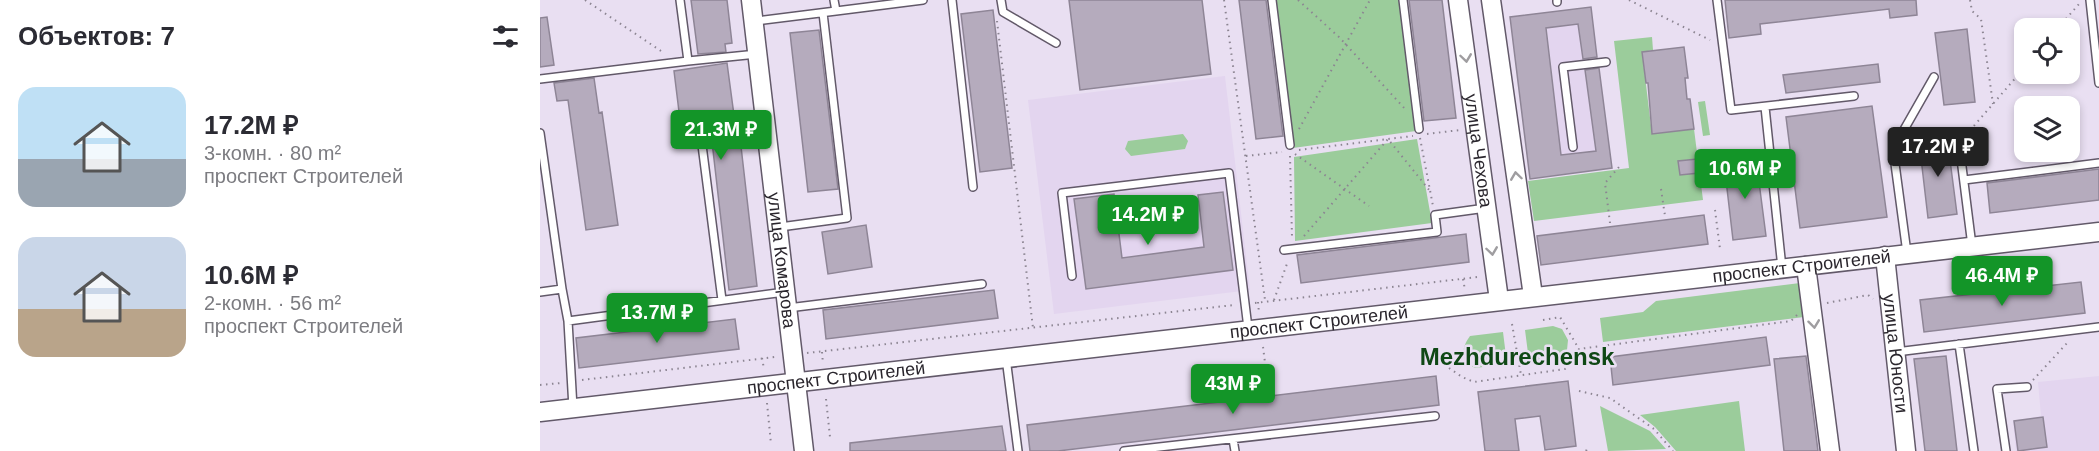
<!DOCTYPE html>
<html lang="ru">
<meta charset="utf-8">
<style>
:root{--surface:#fff;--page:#f2f2f3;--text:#2b2b33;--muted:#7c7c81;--accent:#139528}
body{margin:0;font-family:Arial,sans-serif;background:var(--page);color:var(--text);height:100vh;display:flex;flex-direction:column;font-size:22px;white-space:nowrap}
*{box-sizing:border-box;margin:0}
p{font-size:20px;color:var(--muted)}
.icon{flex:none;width:33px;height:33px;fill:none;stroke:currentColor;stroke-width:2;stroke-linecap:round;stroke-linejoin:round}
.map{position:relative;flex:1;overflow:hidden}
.details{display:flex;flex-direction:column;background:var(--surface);width:540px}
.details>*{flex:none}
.buttons{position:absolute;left:1474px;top:18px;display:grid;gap:12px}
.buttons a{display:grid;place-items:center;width:66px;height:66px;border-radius:12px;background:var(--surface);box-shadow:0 3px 9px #0003;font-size:30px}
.price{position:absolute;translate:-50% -51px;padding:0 14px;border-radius:6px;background:var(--accent);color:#fff;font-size:20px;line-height:39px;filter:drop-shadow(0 2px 3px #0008)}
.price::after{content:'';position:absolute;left:50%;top:36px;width:18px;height:14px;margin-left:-9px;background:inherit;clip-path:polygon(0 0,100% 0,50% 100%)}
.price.on{background:#222;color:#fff}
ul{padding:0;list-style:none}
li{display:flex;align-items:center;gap:18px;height:150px;padding:0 18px}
li span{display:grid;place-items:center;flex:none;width:168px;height:120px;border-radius:18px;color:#555}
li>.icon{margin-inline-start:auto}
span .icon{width:72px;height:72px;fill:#fffc;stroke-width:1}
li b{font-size:26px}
h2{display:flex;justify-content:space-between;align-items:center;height:72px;padding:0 18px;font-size:26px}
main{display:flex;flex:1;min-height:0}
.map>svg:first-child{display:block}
.built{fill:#e3d5ef}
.green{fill:#9bcc9b}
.building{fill:#b5abbd;stroke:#8e8596;stroke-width:1.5}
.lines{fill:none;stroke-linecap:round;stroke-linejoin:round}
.lane-casing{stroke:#625969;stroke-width:10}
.secondary-casing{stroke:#625969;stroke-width:21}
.path{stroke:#8c8592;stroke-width:2;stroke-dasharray:1.5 4.5;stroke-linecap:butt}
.lane{stroke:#fff;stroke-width:7}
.secondary{stroke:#fff;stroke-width:18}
.oneway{stroke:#9f9da0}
.labels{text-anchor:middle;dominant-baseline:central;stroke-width:5;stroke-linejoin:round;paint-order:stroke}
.street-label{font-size:18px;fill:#2a262d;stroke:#e9dff2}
.district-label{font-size:24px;font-weight:bold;fill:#0f4815;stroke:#e9dff2}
</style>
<main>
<section class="details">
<h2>Объектов: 7<svg class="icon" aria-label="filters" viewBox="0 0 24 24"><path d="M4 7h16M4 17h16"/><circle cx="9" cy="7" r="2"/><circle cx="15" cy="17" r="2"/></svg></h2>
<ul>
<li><span style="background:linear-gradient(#bfe0f5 60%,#9aa5b1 0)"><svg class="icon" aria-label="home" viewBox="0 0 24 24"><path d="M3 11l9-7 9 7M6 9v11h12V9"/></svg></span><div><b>17.2M ₽</b><p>3-комн. · 80 m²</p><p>проспект Строителей</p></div></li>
<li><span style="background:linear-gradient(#c9d6e8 60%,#b9a48a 0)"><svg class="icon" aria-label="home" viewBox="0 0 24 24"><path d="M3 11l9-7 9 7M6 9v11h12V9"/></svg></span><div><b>10.6M ₽</b><p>2-комн. · 56 m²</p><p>проспект Строителей</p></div></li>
</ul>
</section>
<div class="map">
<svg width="1559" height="451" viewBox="0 0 1559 451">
<rect width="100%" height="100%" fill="#e9dff2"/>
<path class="built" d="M 1038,24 L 1056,151 L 1021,155 L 1007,28 Z
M 685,76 L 710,290 L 514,314 L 488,100 Z
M 1559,376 L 1559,451 L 1476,451 L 1473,421 L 1501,416 L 1498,382 Z"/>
<path class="green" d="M 735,0 L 860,0 L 876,131 L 753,148 Z
M 1112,37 L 1113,50 L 1102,52 L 1112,134 L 1154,129 L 1163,200 L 994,221 L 988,181 L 1089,168 L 1074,41 Z
M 1165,101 L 1170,135 L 1163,136 L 1158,102 Z
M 643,134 L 648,141 L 645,149 L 591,156 L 585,149 L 588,141 Z
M 877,139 L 892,223 L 755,241 L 754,157 Z
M 1260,283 L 1264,317 L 1063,342 L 1060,318 L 1103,312 L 1116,301 Z
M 1013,326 L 1022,329 L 1028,340 L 1027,350 L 1021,357 L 989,361 L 985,330 Z
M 963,332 L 967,364 L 935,368 L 926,363 C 922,351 923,346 930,336 Z
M 1199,401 L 1205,451 L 1136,451 L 1115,427 L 1100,415 Z
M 1060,406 L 1110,431 L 1126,449 L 1068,451 Z"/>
<path class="building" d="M 151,0 L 187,0 L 192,43 L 185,44 L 186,52 L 158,54 Z
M 529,0 L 662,0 L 671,74 L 540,90 Z
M 699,0 L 726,0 L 743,136 L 716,139 Z
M 869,0 L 902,0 L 916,118 L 884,121 Z
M 1185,0 L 1376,0 L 1377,15 L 1350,18 L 1349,9 L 1220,24 L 1221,34 L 1189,38 Z
M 1051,7 L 1057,57 L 1043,59 L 1038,24 L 1006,28 L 1021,155 L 1056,151 L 1045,70 L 1059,68 L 1072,168 L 990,179 L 970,17 Z
M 453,10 L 472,168 L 440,172 L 421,14 Z
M 7,17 L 14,65 L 0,67 L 0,18 Z
M 1427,29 L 1435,102 L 1404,105 L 1395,33 Z
M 279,30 L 298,189 L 268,192 L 250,33 Z
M 1144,47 L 1148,78 L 1145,78 L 1147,99 L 1150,99 L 1154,129 L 1112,134 L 1108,83 L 1106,83 L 1102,52 Z
M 187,63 L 196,130 L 199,129 L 217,286 L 189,290 L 171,133 L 142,136 L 134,71 Z
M 1338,64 L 1340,82 L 1246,93 L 1243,75 Z
M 54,78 L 59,113 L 62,112 L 78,225 L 46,230 L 28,100 L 17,101 L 14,83 Z
M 1332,106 L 1347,217 L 1260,228 L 1246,117 Z
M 1407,137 L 1417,214 L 1388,218 L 1379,141 Z
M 1157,159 L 1159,173 L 1140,175 L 1138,161 Z
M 1216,159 L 1226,236 L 1193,240 L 1184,163 Z
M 1559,169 L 1559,200 L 1450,213 L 1447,183 Z
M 683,192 L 693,270 L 546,289 L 534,199 L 574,194 L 582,258 L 664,247 L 658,195 Z
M 1164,215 L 1168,244 L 1001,265 L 997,236 Z
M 326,225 L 332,267 L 288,274 L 282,232 Z
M 926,234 L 929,262 L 761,283 L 757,255 Z
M 1541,282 L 1545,313 L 1384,332 L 1380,300 Z
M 454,290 L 458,318 L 286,339 L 283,310 Z
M 195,319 L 199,349 L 39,368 L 36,338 Z
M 1226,337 L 1230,365 L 1073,385 L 1070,357 Z
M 1266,356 L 1278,451 L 1244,451 L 1234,359 Z
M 1406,356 L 1417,451 L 1385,451 L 1374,359 Z
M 896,376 L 899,405 L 518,451 L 490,451 L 487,425 Z
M 1028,381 L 1036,446 L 1005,450 L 1000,416 L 975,419 L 979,451 L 945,451 L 938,392 Z
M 1503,417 L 1507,447 L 1478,451 L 1474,421 Z
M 462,426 L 466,451 L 310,451 L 310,443 Z"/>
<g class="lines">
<g class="lane-casing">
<path id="lane" d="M 140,0 L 148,61 L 217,54
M 412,0 L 433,187
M 461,0 L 463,12 L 516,43
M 732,0 L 750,145
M 863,0 L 879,129
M 1017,0 L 1017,2
M 1177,0 L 1191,110 L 1314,96
M 1550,0 L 1559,83
M 296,11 L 383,0
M 216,21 L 296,11 L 294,0
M 0,79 L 148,61
M 1225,107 L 1242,268
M 0,133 L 22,289
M 1419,143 L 1432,246
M 162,145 L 182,300
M 1033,147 L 1023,67 L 1066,62
M 1424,180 L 1559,163
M 240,227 L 307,218 L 283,13
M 744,250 L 897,232 L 895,215 L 946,208
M 1367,253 L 1353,149 L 1394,77
M 532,276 L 522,193 L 689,173 L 708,328
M 0,292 L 22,289 L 28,321
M 248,308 L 442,284
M 1419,344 L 1434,451
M 1356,352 L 1559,327
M 466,358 L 478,451
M 33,408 L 28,321 L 245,292
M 693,439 L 695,451
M 584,451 L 895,416
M 1466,451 L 1457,389 L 1487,387"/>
</g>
<g class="secondary-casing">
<g id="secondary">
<path id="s1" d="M 211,0 L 264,451"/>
<path id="s2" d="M 918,0 L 959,300"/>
<path d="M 951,0 L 993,296"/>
<path id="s3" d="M 1345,256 L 1366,451"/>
<path d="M 1266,266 L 1290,451"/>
<path id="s4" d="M 0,412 L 1559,232"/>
</g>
</g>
<path class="path" d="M 45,0 L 124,53
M 684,0 L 725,300
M 758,0 L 799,37 L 866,110
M 1089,0 L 1170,40
M 1430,0 L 1432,11 L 1441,19 L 1453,104
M 457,21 L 493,328
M 1518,28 L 1539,4
M 759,129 L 830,0
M 887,134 L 920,130
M 1426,135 L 1485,67
M 880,138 L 893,206
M 759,150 L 873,136
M 755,154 L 829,206
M 706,156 L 742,152
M 750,156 L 752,237
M 1169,161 L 1220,156
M 1121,189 L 1125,216
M 1175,210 L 1180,249
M 1070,223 L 1065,183 L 1079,167
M 764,236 L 848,139 L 890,191
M 923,279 L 925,290
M 734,300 L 748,261
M 718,302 L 719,313
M 715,303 L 938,277
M 1287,303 L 1328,295 L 1333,299
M 1003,320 L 1020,317 L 1039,349
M 972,324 L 981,375
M 723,347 L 728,386
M 282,352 L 283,364
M 267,353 L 694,305
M 222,358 L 224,369
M 909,368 L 922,377 L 934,382 L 1025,369 L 1039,349 L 1251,321 L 1257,315
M 42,380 L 235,357
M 1493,380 L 1528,342
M 0,385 L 21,383
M 1039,391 L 1070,398 L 1114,429 L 1133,451
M 286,399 L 290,437
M 227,403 L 231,444
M 1046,451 L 1047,449"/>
<use href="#lane" class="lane"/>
<use href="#secondary" class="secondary"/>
</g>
<defs><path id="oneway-chevron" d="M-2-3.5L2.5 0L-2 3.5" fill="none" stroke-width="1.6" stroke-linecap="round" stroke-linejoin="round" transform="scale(1.5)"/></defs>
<g class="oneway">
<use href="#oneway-chevron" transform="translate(926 58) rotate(82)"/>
<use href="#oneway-chevron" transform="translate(976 176) rotate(-98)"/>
<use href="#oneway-chevron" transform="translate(952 251) rotate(82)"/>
<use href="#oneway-chevron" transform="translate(1274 324) rotate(83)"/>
</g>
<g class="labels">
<g class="street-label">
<text stroke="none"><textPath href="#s2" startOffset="152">улица Чехова</textPath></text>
<text stroke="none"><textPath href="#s1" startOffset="262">улица Комарова</textPath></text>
<text stroke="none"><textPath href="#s4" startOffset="1270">проспект Строителей</textPath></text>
<text stroke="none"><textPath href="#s4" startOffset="784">проспект Строителей</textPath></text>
<text stroke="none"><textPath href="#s3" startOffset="98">улица Юности</textPath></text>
<text stroke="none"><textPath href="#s4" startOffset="298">проспект Строителей</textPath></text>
</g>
<g class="district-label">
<text x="977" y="356">Mezhdurechensk</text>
</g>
</g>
</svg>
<div class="buttons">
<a><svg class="icon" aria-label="locate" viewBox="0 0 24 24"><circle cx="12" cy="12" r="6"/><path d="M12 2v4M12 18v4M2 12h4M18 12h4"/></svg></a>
<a><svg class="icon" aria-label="layers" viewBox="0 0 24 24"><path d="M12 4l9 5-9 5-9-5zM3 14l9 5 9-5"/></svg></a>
</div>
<b class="price" style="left:181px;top:161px">21.3M ₽</b>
<b class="price on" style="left:1398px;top:178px">17.2M ₽</b>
<b class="price" style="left:1205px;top:200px">10.6M ₽</b>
<b class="price" style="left:608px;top:246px">14.2M ₽</b>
<b class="price" style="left:1462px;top:307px">46.4M ₽</b>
<b class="price" style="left:117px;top:344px">13.7M ₽</b>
<b class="price" style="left:693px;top:415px">43M ₽</b>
</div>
</main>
